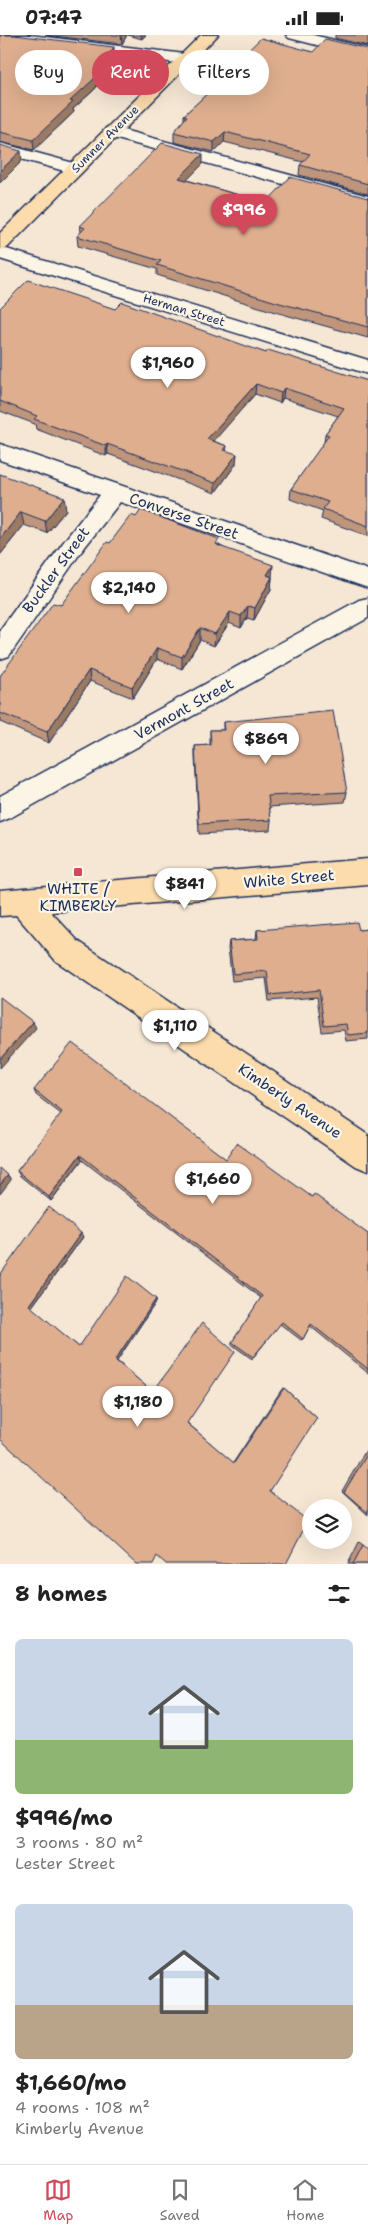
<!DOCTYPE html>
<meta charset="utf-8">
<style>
:root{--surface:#fff;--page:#f2f2f2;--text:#222;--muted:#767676;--line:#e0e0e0;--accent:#d1495b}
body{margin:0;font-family:"Shantell Sans",sans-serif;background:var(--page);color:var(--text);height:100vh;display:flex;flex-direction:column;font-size:19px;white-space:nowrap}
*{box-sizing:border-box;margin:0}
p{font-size:16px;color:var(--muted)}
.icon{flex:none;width:28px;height:28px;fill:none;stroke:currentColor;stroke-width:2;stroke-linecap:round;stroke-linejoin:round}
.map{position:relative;height:1529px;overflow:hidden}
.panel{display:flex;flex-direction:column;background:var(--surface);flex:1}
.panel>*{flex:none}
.hud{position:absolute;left:15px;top:15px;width:339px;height:45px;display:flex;gap:10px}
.fabs{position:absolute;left:302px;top:1464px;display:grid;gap:10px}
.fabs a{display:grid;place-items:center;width:50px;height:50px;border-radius:50%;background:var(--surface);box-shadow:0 5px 20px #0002;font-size:25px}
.price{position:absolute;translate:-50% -42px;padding:0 11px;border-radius:18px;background:#fff;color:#222;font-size:16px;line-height:32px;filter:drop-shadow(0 1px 2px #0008)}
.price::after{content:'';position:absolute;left:50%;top:30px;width:15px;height:11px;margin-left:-8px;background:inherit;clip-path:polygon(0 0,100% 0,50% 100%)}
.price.on{background:var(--accent);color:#fff}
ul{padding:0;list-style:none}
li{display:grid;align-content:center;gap:10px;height:265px;padding:0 15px}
li span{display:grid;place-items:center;height:155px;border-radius:8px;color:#555}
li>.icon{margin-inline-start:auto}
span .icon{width:90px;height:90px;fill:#fffc;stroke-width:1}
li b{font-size:21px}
h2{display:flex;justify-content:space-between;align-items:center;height:60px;padding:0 15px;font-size:21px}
.chip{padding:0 18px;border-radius:22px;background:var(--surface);box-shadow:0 5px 20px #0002;font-size:18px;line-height:45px}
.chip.on{background:var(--accent);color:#fff}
.status{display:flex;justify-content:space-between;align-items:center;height:35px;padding:0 25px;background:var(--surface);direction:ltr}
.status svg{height:14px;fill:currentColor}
.tabs{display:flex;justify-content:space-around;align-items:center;height:70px;border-top:1px solid var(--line);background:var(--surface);font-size:14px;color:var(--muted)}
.tabs a{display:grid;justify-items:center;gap:2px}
.tabs .on{color:var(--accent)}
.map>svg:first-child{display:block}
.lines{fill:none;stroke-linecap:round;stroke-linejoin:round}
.minor-casing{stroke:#1b2f5e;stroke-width:3}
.major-casing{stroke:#1b2f5e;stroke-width:3}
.minor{fill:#fcf5e5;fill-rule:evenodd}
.major{fill:#fcdcac;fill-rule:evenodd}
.wall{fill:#bf967b;stroke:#1b2f5e}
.shaded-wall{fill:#9b7a64;stroke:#1b2f5e}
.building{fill:#deae8f;stroke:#1b2f5e}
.poi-dot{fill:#d1495b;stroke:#fcf5e5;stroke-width:2}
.labels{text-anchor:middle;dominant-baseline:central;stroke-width:4.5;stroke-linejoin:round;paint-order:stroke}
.far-street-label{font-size:12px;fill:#1b2f5e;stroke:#fcf5e5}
.street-label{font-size:15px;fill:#1b2f5e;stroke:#fcf5e5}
.poi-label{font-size:15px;fill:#1b2f5e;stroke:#fcf5e5}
</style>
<div class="status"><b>07:47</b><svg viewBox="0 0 49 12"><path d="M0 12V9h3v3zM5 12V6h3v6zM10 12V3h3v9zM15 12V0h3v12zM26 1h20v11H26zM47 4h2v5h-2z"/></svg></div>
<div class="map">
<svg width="368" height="1529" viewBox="0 0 368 1529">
<rect width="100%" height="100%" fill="#f6e7d4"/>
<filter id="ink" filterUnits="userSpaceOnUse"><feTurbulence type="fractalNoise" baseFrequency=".02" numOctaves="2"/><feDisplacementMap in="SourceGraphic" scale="10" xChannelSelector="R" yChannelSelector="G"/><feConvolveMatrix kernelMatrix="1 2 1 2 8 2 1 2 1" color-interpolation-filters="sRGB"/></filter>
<g filter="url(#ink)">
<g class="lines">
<g class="minor-casing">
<path id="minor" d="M 0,0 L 30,0 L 185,19 L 191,21 L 193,24 L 191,27 L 185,29 L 0,6 Z
M 286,0 L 313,0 L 368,13 L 368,23 L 289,3 Z
M 112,92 L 368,161 L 368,172 L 106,101 L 103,97 L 106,93 Z
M 0,108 L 81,130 L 84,134 L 81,138 L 75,139 L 0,118 Z
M 0,212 L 368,325 L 368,339 L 0,224 Z
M 0,409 L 368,535 L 368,553 L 120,467 L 81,517 L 9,621 L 0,624 L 0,595 L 65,505 L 100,460 L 0,425 Z
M 368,563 L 368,583 L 10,783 L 0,787 L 0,761 L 359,565 Z"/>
</g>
<g class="major-casing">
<path id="major" d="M 201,0 L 218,0 L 7,213 L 0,215 L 0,198 Z
M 368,824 L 368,850 L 51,877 L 78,906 L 368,1100 L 368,1136 L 356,1131 L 56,926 L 16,880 L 0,881 L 0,855 Z"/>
</g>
<use href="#minor" class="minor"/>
<use href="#major" class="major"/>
</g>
<path class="wall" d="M 0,0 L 114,22 L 95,54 L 73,74 L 74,77 L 34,115 L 0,107 Z
M 45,0 L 127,0 L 122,9 Z
M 128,0 L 146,0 L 142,4 Z
M 335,0 L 368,0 L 368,11 L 335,3 Z
M 368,14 L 368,159 L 299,140 L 300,130 L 303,127 L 224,107 L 214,117 L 174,107 L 174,97 L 184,85 L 184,80 L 206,60 L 206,56 L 313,17 Z
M 203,129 L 187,145 L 266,168 L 368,163 L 368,303 L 275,277 L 157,240 L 157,234 L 78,211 L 77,201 L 81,197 L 80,191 Z
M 0,273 L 115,274 L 266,318 L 368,346 L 368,501 L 321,484 L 323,476 L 290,464 L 291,454 L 324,408 L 325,399 L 338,381 L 283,363 L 280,368 L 255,359 L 213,406 L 227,411 L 226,416 L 236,429 L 215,458 L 108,419 L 106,421 L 36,394 L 35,389 L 0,376 Z
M 0,439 L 66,475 L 47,498 L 24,490 L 0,520 Z
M 136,482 L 219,510 L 272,542 L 271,554 L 254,585 L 247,583 L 241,593 L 229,588 L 214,611 L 200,605 L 182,634 L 157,624 L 133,663 L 90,646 L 49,708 L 0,687 L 0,641 L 61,570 L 110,508 Z
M 223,687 L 347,757 L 345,767 L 269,772 L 271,785 L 270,795 L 199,799 L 195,722 L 195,711 L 210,710 L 210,695 L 223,695 Z
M 368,894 L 368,1004 L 346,1006 L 344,995 L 322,997 L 317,962 L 269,966 L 266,943 L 232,946 L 228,913 L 229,906 L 256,904 L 257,895 L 359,895 Z
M 34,1055 L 226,1124 L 312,1162 L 368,1199 L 368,1338 L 310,1291 L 303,1304 L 301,1305 L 280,1289 L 252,1324 L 231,1309 L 261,1263 L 82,1125 L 51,1166 L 20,1141 L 17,1136 L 61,1079 L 36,1060 Z
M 83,1202 L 31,1273 L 79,1312 L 156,1264 L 156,1267 L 117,1326 L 233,1428 L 282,1354 L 284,1353 L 317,1383 L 157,1521 L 0,1240 Z
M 366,1415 L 368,1415 L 368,1480 L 342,1456 Z
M 359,1507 L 363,1510 L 368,1529 L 348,1529 Z"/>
<path class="shaded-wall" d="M 121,0 L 127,0 L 122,9 Z
M 141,0 L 146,0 L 142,4 Z
M 114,12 L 114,22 L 95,54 L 73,74 L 74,77 L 34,115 L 33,105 L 70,66 Z
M 225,97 L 224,107 L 214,117 L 214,107 Z
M 21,116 L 22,126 L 0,148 L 0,136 Z
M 203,119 L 203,129 L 179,153 L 179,143 Z
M 256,349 L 255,359 L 207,414 L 207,404 Z
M 284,353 L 283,363 L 280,368 L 281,358 Z
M 107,409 L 108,419 L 106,421 L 106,411 Z
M 237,419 L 236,429 L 215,458 L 215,448 Z
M 64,462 L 66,475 L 47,498 L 45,486 Z
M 21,477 L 24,490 L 0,520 L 0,504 Z
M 273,530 L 272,542 L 267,540 Z
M 272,542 L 271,554 L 254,585 L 255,573 Z
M 248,571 L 247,583 L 241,593 L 241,581 Z
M 230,577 L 229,588 L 214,611 L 215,599 Z
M 200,593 L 200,605 L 182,634 L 182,622 Z
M 157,613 L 157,624 L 133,663 L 132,652 Z
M 89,635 L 90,646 L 49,708 L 47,697 Z
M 33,987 L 36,993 L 0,1033 L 0,1024 Z
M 80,1120 L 82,1125 L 51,1166 L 49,1162 Z
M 8,1140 L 11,1145 L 0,1159 L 0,1150 Z
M 81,1198 L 83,1202 L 31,1273 L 29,1270 Z
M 156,1264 L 156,1267 L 117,1326 L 115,1325 Z"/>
<path class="building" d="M 0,0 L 14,0 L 114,12 L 94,44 L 70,66 L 73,67 L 33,105 L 0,97 Z
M 261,3 L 313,17 L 325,4 L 368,14 L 368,149 L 300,130 L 310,119 L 225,97 L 214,107 L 174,97 L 187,81 L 184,80 L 209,57 L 206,56 Z
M 162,108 L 203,119 L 179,143 L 266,168 L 290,142 L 368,163 L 368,292 L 276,267 L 157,230 L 161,226 L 77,201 L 85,193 L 80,191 Z
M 0,110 L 21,116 L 0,136 Z
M 28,245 L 115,274 L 122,267 L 266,318 L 268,315 L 368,346 L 368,491 L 323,474 L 328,467 L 291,454 L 329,400 L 325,399 L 344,373 L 284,353 L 281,358 L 256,349 L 207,404 L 227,411 L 224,415 L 237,419 L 215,448 L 107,409 L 106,411 L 34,384 L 37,381 L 0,366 L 0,273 Z
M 0,439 L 64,462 L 45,486 L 21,477 L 0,504 Z
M 141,475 L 219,504 L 216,509 L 219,511 L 273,530 L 267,540 L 272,542 L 255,573 L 248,571 L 241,581 L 230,577 L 215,599 L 200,593 L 182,622 L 157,613 L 132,652 L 89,635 L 47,697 L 0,678 L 0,641 L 53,568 L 61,570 L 107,507 L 110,508 L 131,480 L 136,482 Z
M 333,676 L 347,757 L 268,761 L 271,785 L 199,789 L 195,711 L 211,710 L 210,695 L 224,695 L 223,687 Z
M 357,887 L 359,895 L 368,894 L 368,998 L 348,1000 L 346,989 L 324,991 L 319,955 L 270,960 L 267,936 L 233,939 L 229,906 L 258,904 L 257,895 Z
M 0,962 L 33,987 L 0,1024 Z
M 72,1008 L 226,1124 L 237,1108 L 312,1162 L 314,1159 L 368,1199 L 368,1334 L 311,1289 L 303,1304 L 282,1287 L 253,1322 L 232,1307 L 262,1261 L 80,1120 L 49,1162 L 17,1136 L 62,1077 L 34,1055 Z
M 0,1133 L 8,1140 L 0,1150 Z
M 49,1172 L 81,1198 L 29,1270 L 79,1312 L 127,1241 L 156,1264 L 115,1325 L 153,1357 L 202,1288 L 235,1317 L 187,1388 L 234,1428 L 284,1353 L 317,1383 L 270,1456 L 308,1486 L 286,1529 L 166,1529 L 157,1521 L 153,1529 L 136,1529 L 0,1404 L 0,1240 Z
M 368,1418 L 368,1478 L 344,1457 Z
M 363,1510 L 368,1514 L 368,1529 L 353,1529 Z"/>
</g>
<rect class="poi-dot" x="73" y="832" width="10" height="10" rx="2.5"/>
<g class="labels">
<g class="far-street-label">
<text transform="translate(105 104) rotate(-45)">Sumner Avenue</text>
<text transform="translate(184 275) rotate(17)">Herman Street</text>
</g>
<g class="street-label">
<text transform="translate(184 481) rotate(19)">Converse Street</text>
<text transform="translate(56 535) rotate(-54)">Buckler Street</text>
<text transform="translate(184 674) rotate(-29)">Vermont Street</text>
<text transform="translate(289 844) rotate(-5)">White Street</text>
<text transform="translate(290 1066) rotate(34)">Kimberly Avenue</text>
</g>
<g class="poi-label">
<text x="78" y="854">WHITE /<tspan x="78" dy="17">KIMBERLY</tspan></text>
</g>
</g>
</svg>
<div class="fabs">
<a><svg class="icon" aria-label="layers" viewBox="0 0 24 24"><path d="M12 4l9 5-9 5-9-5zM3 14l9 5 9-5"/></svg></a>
</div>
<b class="price on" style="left:244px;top:201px">$996</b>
<b class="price" style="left:168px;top:354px">$1,960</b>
<b class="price" style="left:129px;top:579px">$2,140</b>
<b class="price" style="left:266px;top:730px">$869</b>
<b class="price" style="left:185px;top:875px">$841</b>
<b class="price" style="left:175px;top:1017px">$1,110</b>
<b class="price" style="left:213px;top:1170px">$1,660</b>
<b class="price" style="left:138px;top:1393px">$1,180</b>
<div class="hud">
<a class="chip">Buy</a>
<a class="chip on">Rent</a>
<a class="chip">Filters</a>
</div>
</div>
<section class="panel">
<h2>8 homes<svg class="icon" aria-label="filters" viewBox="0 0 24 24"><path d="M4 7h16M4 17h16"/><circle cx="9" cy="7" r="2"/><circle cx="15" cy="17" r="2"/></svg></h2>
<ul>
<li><span style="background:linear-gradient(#c9d6e8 65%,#8fb573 0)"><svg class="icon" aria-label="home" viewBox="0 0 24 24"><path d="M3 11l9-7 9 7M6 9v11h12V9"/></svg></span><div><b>$996/mo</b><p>3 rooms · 80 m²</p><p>Lester Street</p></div></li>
<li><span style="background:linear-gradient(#c9d6e8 65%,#b9a48a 0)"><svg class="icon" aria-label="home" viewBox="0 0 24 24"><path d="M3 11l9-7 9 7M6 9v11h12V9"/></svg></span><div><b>$1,660/mo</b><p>4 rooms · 108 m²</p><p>Kimberly Avenue</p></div></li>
</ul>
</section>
<nav class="tabs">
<a class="on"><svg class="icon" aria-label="map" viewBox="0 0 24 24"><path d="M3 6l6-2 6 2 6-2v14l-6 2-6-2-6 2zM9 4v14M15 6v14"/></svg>Map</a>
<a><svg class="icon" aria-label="saved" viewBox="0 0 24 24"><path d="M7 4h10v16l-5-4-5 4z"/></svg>Saved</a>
<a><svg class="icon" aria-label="home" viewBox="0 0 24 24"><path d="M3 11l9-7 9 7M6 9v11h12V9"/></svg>Home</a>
</nav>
